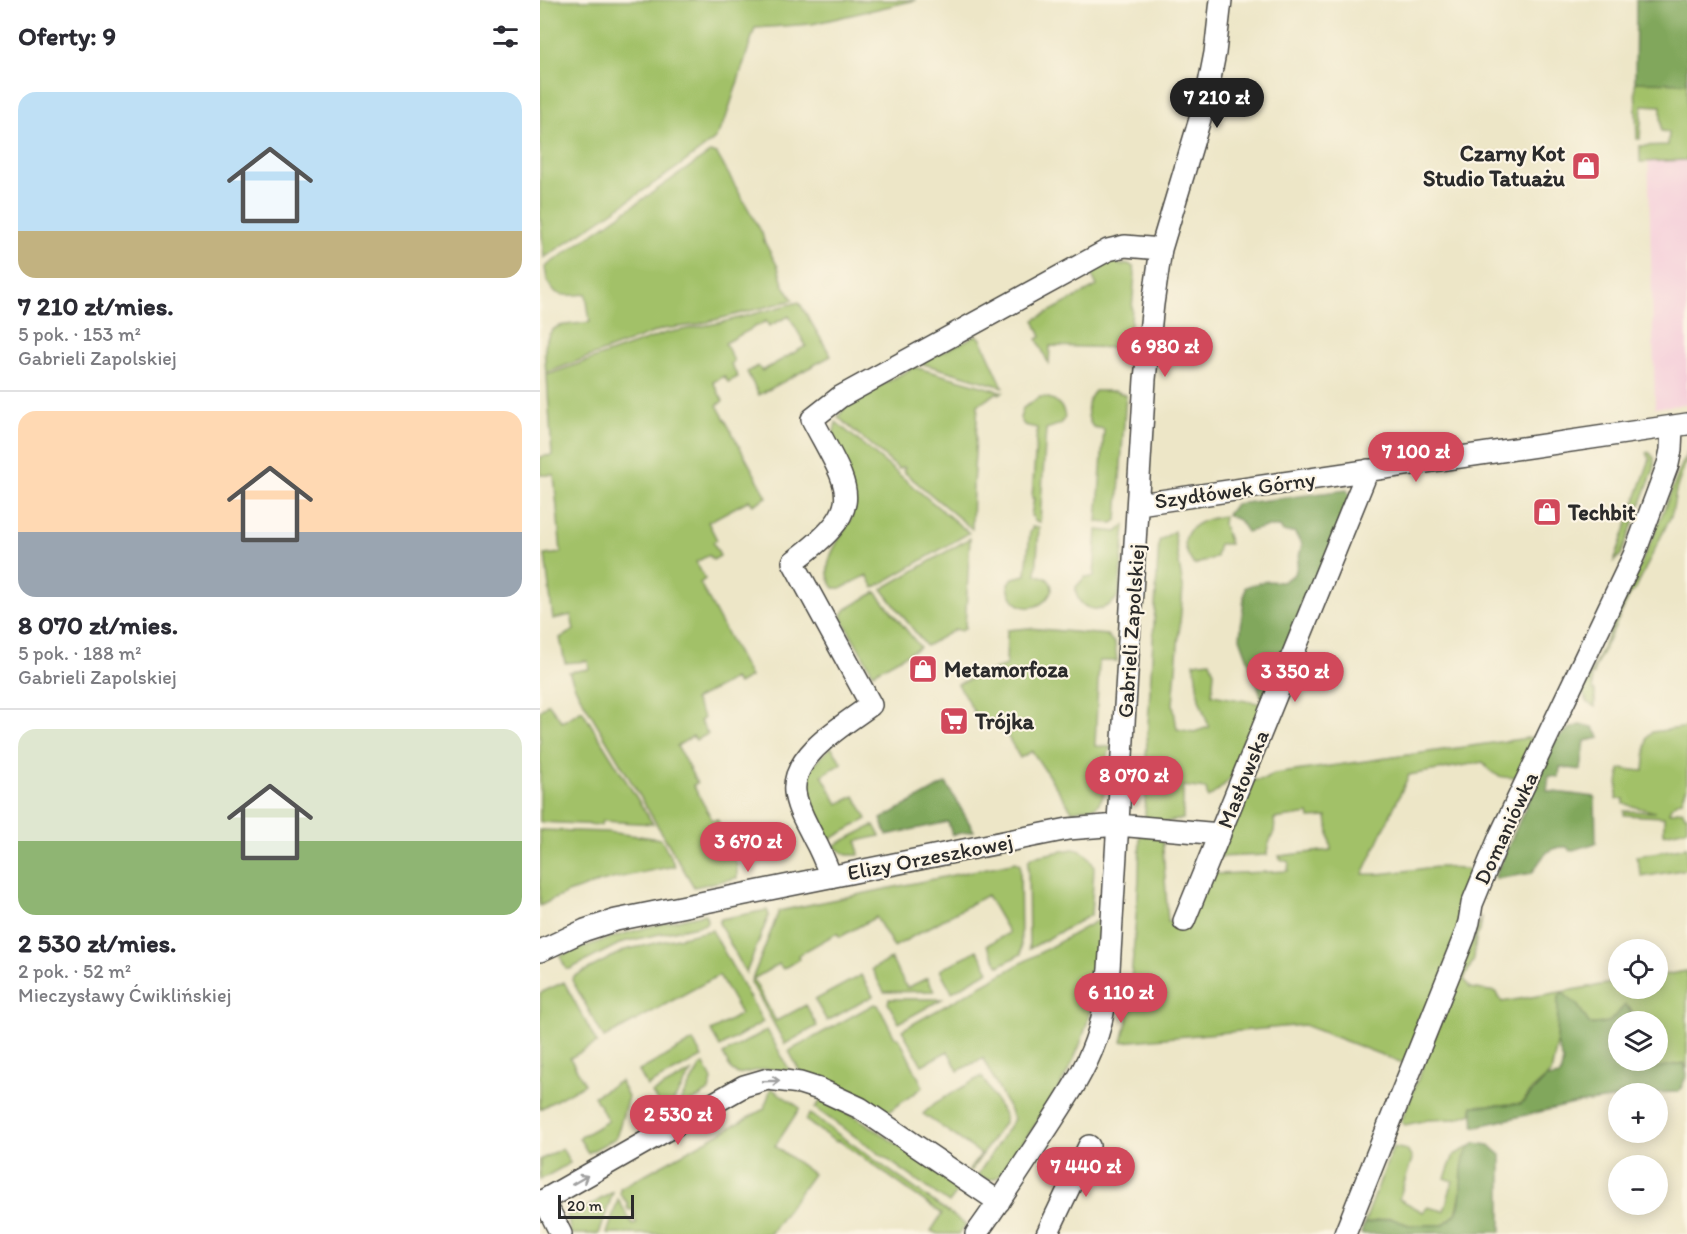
<!DOCTYPE html>
<html lang="pl">
<meta charset="utf-8">
<style>
:root{--surface:#fff;--page:#f7f7f7;--text:#2b2b33;--muted:#7c7c81;--line:#e1e1e2;--accent:#d1495b}
body{margin:0;font-family:Itim,sans-serif;background:var(--page);color:var(--text);height:100vh;display:flex;flex-direction:column;font-size:22px;white-space:nowrap}
*{box-sizing:border-box;margin:0}
p{font-size:20px;color:var(--muted)}
.icon{flex:none;width:33px;height:33px;fill:none;stroke:currentColor;stroke-width:2;stroke-linecap:round;stroke-linejoin:round}
.map{position:relative;flex:1;overflow:hidden}
.panel{display:flex;flex-direction:column;background:var(--surface);width:540px}
.panel>*{flex:none}
.controls{position:absolute;left:1068px;top:939px;display:grid;gap:12px}
.controls a{display:grid;place-items:center;width:60px;height:60px;border-radius:50%;background:var(--surface);box-shadow:0 3px 15px #0003;font-size:30px}
.scale{position:absolute;left:18px;bottom:15px;width:76px;box-sizing:border-box;padding-left:6px;border:3px solid #2b2b2b;border-top:0;font-size:16px;line-height:21px;white-space:nowrap;color:#2b2b2b;-webkit-text-stroke:4px #fcf5e5;paint-order:stroke}
.price{position:absolute;translate:-50% -51px;padding:0 14px;border-radius:21px;background:var(--accent);color:#fff;font-size:20px;line-height:39px;filter:drop-shadow(0 2px 3px #0008)}
.price::after{content:'';position:absolute;left:50%;top:36px;width:18px;height:14px;margin-left:-9px;background:inherit;clip-path:polygon(0 0,100% 0,50% 100%)}
.price.selected{background:#222;color:#fff}
ul{padding:0;list-style:none}
li{display:grid;align-content:center;gap:12px;height:318px;padding:0 18px}
li+li{border-top:2px solid var(--line)}
li span{display:grid;place-items:center;height:186px;border-radius:18px;color:#555}
li>.icon{margin-inline-start:auto}
span .icon{width:108px;height:108px;fill:#fffc;stroke-width:1}
li b{font-size:26px}
h2{display:flex;justify-content:space-between;align-items:center;height:72px;padding:0 18px;font-size:26px}
main{display:flex;flex:1;min-height:0}
.map>svg:first-child{display:block}
.built{fill:#f5cfda}
.green{fill:#a2c168;stroke:#66764a;stroke-width:1.5}
.forest{fill:#81a75c;stroke:#566944;stroke-width:1.5}
.lines{fill:none;stroke-linecap:round;stroke-linejoin:round}
.minor-casing{stroke:#484742;stroke-width:24}
.minor{stroke:#fff;stroke-width:21}
.oneway{stroke:#a0a0a0}
.labels{text-anchor:middle;dominant-baseline:central;stroke-width:4.5;stroke-linejoin:round;paint-order:stroke}
.poi-label{font-size:22px;font-weight:bold;fill:#2b2b2b;stroke:#fcf5e5;text-anchor:start}
.street-label{font-size:22px;fill:#2b2b2b;stroke:#fcf5e5}
</style>
<main>
<section class="panel">
<h2>Oferty: 9<svg class="icon" aria-label="filters" viewBox="0 0 24 24"><path d="M4 7h16M4 17h16"/><circle cx="9" cy="7" r="2"/><circle cx="15" cy="17" r="2"/></svg></h2>
<ul>
<li><span style="background:linear-gradient(#bfe0f5 75%,#c2b280 0)"><svg class="icon" aria-label="home" viewBox="0 0 24 24"><path d="M3 11l9-7 9 7M6 9v11h12V9"/></svg></span><div><b>7 210 zł/mies.</b><p>5 pok. · 153 m²</p><p>Gabrieli Zapolskiej</p></div></li>
<li><span style="background:linear-gradient(#ffd9b3 65%,#9aa5b1 0)"><svg class="icon" aria-label="home" viewBox="0 0 24 24"><path d="M3 11l9-7 9 7M6 9v11h12V9"/></svg></span><div><b>8 070 zł/mies.</b><p>5 pok. · 188 m²</p><p>Gabrieli Zapolskiej</p></div></li>
<li><span style="background:linear-gradient(#dfe7d0 60%,#8fb573 0)"><svg class="icon" aria-label="home" viewBox="0 0 24 24"><path d="M3 11l9-7 9 7M6 9v11h12V9"/></svg></span><div><b>2 530 zł/mies.</b><p>2 pok. · 52 m²</p><p>Mieczysławy Ćwiklińskiej</p></div></li>
</ul>
</section>
<div class="map">
<svg width="1147" height="1234" viewBox="0 0 1147 1234">
<rect width="100%" height="100%" fill="#fcf5e5"/>
<filter id="ink" filterUnits="userSpaceOnUse"><feTurbulence type="fractalNoise" baseFrequency=".0167" numOctaves="2"/><feDisplacementMap in="SourceGraphic" scale="12" xChannelSelector="R" yChannelSelector="G"/><feConvolveMatrix kernelMatrix="1 2 1 2 8 2 1 2 1" color-interpolation-filters="sRGB"/></filter>
<filter id="wash" filterUnits="userSpaceOnUse"><feTurbulence type="fractalNoise" baseFrequency=".008" numOctaves="4" result="noise"/><feDisplacementMap in="SourceGraphic" scale="24" xChannelSelector="R" yChannelSelector="G"/><feGaussianBlur stdDeviation="1.35" result="paint"/><feColorMatrix in="noise" values="0 0 0 0 0 0 0 0 0 0 0 0 0 0 0 0 0 1.4 0 .05"/><feComposite in="paint" operator="in"/></filter>
<g filter="url(#wash)">
<rect width="100%" height="100%" fill="#ede6c7"/>
<path class="built" d="M 1108,146 L 1147,146 L 1147,404 L 1115,408 Z"/>
<path class="green" d="M 0,0 L 376,0 L 272,24 L 215,28 L 186,118 L 175,139 L 138,167 L 4,258 L 0,213 Z
M 1095,82 L 1147,82 L 1147,160 L 1100,162 L 1100,146 L 1128,145 L 1129,132 L 1121,131 L 1121,106 L 1102,105 L 1100,139 L 1097,139 Z
M 171,152 L 177,154 L 222,233 L 224,241 L 238,267 L 243,284 L 253,300 L 155,325 L 123,329 L 6,373 C 5,358 1,336 17,327 C 24,324 42,324 50,322 L 46,294 C 20,297 8,297 5,267 Z
M 575,258 L 579,265 L 589,264 L 594,268 L 595,274 L 587,366 L 581,348 L 510,346 L 509,365 L 497,339 L 501,337 L 494,320 L 557,286 L 550,271 Z
M 259,302 L 291,356 L 219,395 L 207,372 L 218,366 L 222,371 L 266,346 L 249,316 L 229,326 L 226,321 L 185,343 L 194,361 L 191,364 L 198,377 L 188,382 L 184,376 L 173,382 L 183,401 L 177,405 L 227,497 L 213,505 L 209,500 L 168,522 L 177,540 L 173,542 L 180,556 L 173,560 L 169,555 L 156,562 L 165,579 L 160,583 L 210,677 L 198,684 L 194,679 L 154,700 L 164,718 L 160,721 L 168,734 L 156,740 L 153,736 L 137,746 L 157,783 L 153,785 L 173,821 L 177,819 L 187,837 L 183,840 L 197,865 L 197,878 L 154,887 L 36,689 L 29,672 L 49,669 L 48,661 L 25,663 L 20,638 L 34,630 L 31,615 L 13,619 L 5,555 L 21,553 L 14,475 L 0,475 L 0,457 L 12,455 L 7,375 L 126,333 L 179,323 Z
M 437,335 L 441,339 L 463,387 L 380,363 Z
M 374,367 L 463,392 L 459,394 L 458,392 L 438,405 L 433,485 L 432,529 L 363,471 L 365,468 L 363,467 L 359,469 L 298,417 L 307,404 Z
M 555,391 L 575,391 L 586,395 L 577,520 L 573,523 L 557,522 L 564,429 L 553,427 C 545,417 546,400 555,391 Z
M 500,397 C 513,397 523,404 525,417 L 521,424 L 506,429 L 500,522 L 494,521 L 493,516 L 491,516 L 494,498 L 492,498 L 497,428 L 484,425 L 480,418 L 483,408 Z
M 296,422 L 429,533 L 334,588 L 327,575 L 302,588 L 294,588 C 276,566 302,536 312,517 L 295,445 L 293,436 Z
M 1109,452 L 1114,458 L 1114,469 L 1081,555 L 1074,561 L 1110,459 L 1106,453 Z
M 1147,452 C 1147,466 1139,478 1136,491 C 1134,500 1134,507 1131,516 L 1095,590 L 1091,593 L 1054,670 L 1054,675 L 1051,675 L 1053,691 L 1055,691 L 1055,707 L 1048,703 L 1042,692 L 1113,537 Z
M 684,516 L 683,524 L 690,544 L 679,544 L 676,557 L 654,565 C 632,535 654,520 684,516 Z
M 585,525 L 579,594 C 568,616 535,614 536,587 L 545,577 L 554,577 L 557,530 L 577,532 Z
M 492,527 L 499,527 L 496,575 C 505,576 512,580 512,590 C 501,616 469,612 468,583 L 473,578 L 486,575 L 490,531 L 492,530 Z
M 634,531 L 643,588 L 633,704 L 637,729 L 654,732 L 669,727 L 659,699 L 654,663 L 670,661 L 674,672 L 672,695 L 724,704 C 710,743 705,773 668,798 L 666,789 L 643,786 L 643,819 L 625,822 L 605,821 L 606,757 L 619,541 Z
M 430,538 L 425,628 L 421,631 L 416,629 L 386,646 L 342,589 Z
M 336,592 L 380,647 L 333,673 L 304,622 L 302,615 L 306,609 Z
M 489,628 L 567,635 L 575,644 L 577,661 L 559,661 L 555,746 L 571,747 C 560,766 573,793 555,807 L 532,811 L 492,751 L 480,758 L 457,718 L 442,726 L 418,684 L 466,665 L 467,630 Z
M 8,703 L 22,722 L 42,710 L 113,824 L 62,821 L 61,825 L 0,822 L 0,711 Z
M 1147,727 L 1147,787 L 1142,800 C 1135,803 1130,805 1129,813 L 1142,810 L 1145,815 L 1147,815 L 1147,829 L 1124,834 L 1124,817 L 1084,815 L 1084,811 L 1115,812 L 1084,804 L 1084,799 L 1076,799 L 1080,769 L 1104,771 L 1107,738 L 1112,732 Z
M 995,737 L 977,777 C 963,779 951,776 943,762 L 869,775 L 823,874 C 848,876 874,868 899,867 C 908,866 917,870 927,869 L 938,888 L 873,1067 L 764,1025 L 582,1042 L 588,1018 L 599,879 L 600,827 L 622,834 L 628,922 L 646,922 L 671,868 L 679,874 L 748,871 L 749,862 L 740,859 L 739,856 L 791,850 L 787,817 L 770,818 L 769,814 L 734,819 C 737,838 727,837 727,855 L 679,857 L 709,781 L 725,779 L 734,774 Z
M 291,747 L 302,763 L 282,775 L 298,804 L 315,796 L 327,819 L 287,841 C 276,822 255,794 269,772 C 275,762 283,755 291,747 Z
M 334,825 L 340,836 L 317,841 L 319,855 L 307,855 L 293,846 Z
M 0,830 L 67,832 L 121,839 L 135,866 C 89,875 42,883 0,906 Z
M 1147,847 L 1147,869 L 1102,877 L 1096,856 Z
M 533,849 C 544,850 551,858 554,868 L 551,915 L 489,949 L 488,861 L 492,857 Z
M 476,862 L 480,865 L 481,954 L 459,966 L 447,945 L 469,933 L 447,895 L 354,947 L 336,917 L 300,937 L 297,933 L 258,955 L 259,959 L 243,969 L 239,964 L 213,979 L 236,1021 L 266,1005 L 277,1026 L 245,1044 L 211,982 L 239,911 Z
M 227,910 L 229,915 L 206,973 L 179,923 L 181,919 Z
M 165,914 L 167,920 L 166,924 L 83,942 L 30,969 L 26,969 L 20,956 C 67,937 115,924 165,914 Z
M 942,916 L 940,931 L 936,937 L 934,959 L 924,979 L 930,988 L 956,992 L 962,1002 L 1078,982 L 1078,988 L 1118,988 L 1118,976 L 1147,971 L 1147,1069 L 1144,1063 L 1093,1072 L 1081,1068 L 1077,1060 L 1078,1056 L 1078,1060 L 1118,1060 L 1118,1022 L 1099,1021 L 1089,1007 L 1069,1022 L 1050,1025 L 1038,1006 L 1018,1022 L 1017,1044 L 1011,1073 L 991,1091 L 981,1104 L 932,1106 L 932,1113 L 915,1119 L 887,1120 L 865,1125 L 861,1122 Z
M 560,919 C 557,954 556,989 547,1023 C 533,1077 492,1129 461,1174 C 453,1182 447,1180 437,1176 L 474,1119 L 443,1058 L 418,1071 L 408,1051 L 382,1065 L 362,1030 Z
M 172,930 L 223,1022 L 180,1047 L 171,1031 L 201,1014 L 179,975 L 64,1038 L 32,980 L 33,977 L 85,950 Z
M 437,950 L 449,971 L 412,992 L 400,970 Z
M 351,959 L 367,988 L 387,978 L 394,991 L 344,992 L 332,969 Z
M 321,975 L 333,996 L 287,1021 L 275,1000 Z
M 24,982 L 57,1043 L 30,1058 L 45,1084 L 0,1109 L 0,993 Z
M 349,999 L 402,999 L 359,1023 L 348,1003 Z
M 334,1004 L 338,1005 L 354,1036 L 360,1040 L 383,1087 L 348,1112 L 291,1081 L 260,1072 L 249,1051 Z
M 227,1030 L 250,1071 L 226,1069 L 198,1074 L 192,1071 L 183,1054 Z
M 153,1041 L 162,1057 L 107,1086 L 99,1071 Z
M 164,1064 L 172,1080 L 169,1091 L 134,1112 L 160,1067 Z
M 151,1072 L 127,1112 L 122,1109 L 112,1093 Z
M 442,1076 L 465,1117 L 465,1121 L 431,1171 L 429,1170 L 441,1154 L 383,1114 L 395,1103 Z
M 80,1081 L 88,1097 L 76,1138 L 48,1153 L 39,1138 L 68,1121 L 54,1096 Z
M 231,1088 L 260,1108 L 235,1146 L 273,1174 L 230,1234 L 67,1234 L 78,1199 L 93,1225 L 97,1224 L 93,1217 L 95,1215 L 92,1209 L 89,1210 L 87,1207 L 89,1205 L 80,1194 L 80,1188 L 224,1109 Z
M 281,1100 L 319,1119 L 421,1187 L 409,1203 L 275,1108 Z
M 270,1114 L 426,1225 L 419,1234 L 398,1234 L 391,1231 L 402,1214 L 298,1140 L 296,1142 L 265,1120 Z
M 931,1146 L 924,1161 L 921,1194 L 916,1214 L 903,1225 L 869,1225 L 850,1218 L 824,1224 L 853,1147 L 867,1150 L 872,1159 L 859,1199 L 883,1212 L 888,1207 L 904,1211 L 913,1181 L 905,1178 L 914,1155 Z
M 22,1148 L 30,1163 L 0,1180 L 0,1160 Z
M 73,1192 L 59,1234 L 31,1234 L 27,1214 L 28,1203 L 35,1214 Z"/>
<path class="forest" d="M 1096,0 L 1147,0 L 1147,83 L 1095,82 Z
M 807,490 L 811,498 L 724,704 L 700,638 L 705,587 L 726,581 L 742,582 L 755,574 L 762,544 L 754,532 L 743,532 L 740,527 L 726,527 L 707,532 L 699,520 L 687,515 L 695,504 Z
M 1039,725 L 1053,727 L 1060,738 L 1045,741 L 1041,770 L 1020,767 L 1019,777 L 1009,776 L 1007,791 L 1055,797 L 1056,843 L 1030,851 L 1027,847 C 1006,846 1003,857 992,873 L 955,879 L 955,876 L 1016,739 L 1029,729 Z
M 406,783 L 434,831 L 412,835 L 408,822 L 347,835 L 341,819 Z
M 1022,992 L 1038,1006 L 1050,1025 L 1069,1022 L 1085,1005 L 1099,1021 L 1078,1022 L 1077,1060 L 1081,1068 L 1093,1072 L 1144,1063 L 1147,1075 L 1139,1092 L 1078,1094 L 1078,1098 L 1034,1104 L 934,1127 L 932,1106 L 981,1104 L 1006,1078 L 1020,1076 L 1023,1061 L 1017,1044 L 1018,999 Z
M 935,1143 L 949,1145 L 961,1155 L 961,1232 L 821,1234 L 824,1224 L 850,1218 L 869,1225 L 903,1225 C 907,1221 914,1217 917,1212 C 926,1192 914,1157 935,1143 Z"/>
</g>
<g filter="url(#ink)">
<g class="lines">
<g class="minor-casing">
<path id="minor" d="M 599,504 L 1147,424
M 291,877 C 286,864 281,851 274,839 C 267,824 257,809 255,792 C 251,755 305,724 331,705 L 253,562 C 329,505 311,493 272,419 L 300,397 L 568,250 L 585,246 L 621,249
M 644,921 L 828,470
M 0,951 L 45,930 L 76,920 L 528,829 L 578,825 L 680,834
M 21,1234 L 4,1200 L 204,1086 L 228,1079 L 260,1083 L 279,1089 L 320,1108 L 459,1202
M 436,1234 C 461,1200 483,1165 506,1130 C 524,1102 544,1073 555,1042 C 564,1018 566,994 569,969 L 605,379 L 613,304 L 621,249 L 666,99 L 675,53 L 681,0
M 507,1234 L 549,1146
M 805,1234 L 925,935 L 929,922 L 932,904 L 960,836 L 1094,555 L 1128,464 L 1131,450 L 1132,426"/>
</g>
<use href="#minor" class="minor"/>
</g>
<defs><path id="oneway-shaft" d="M-6 0H5M1.5-3L5.5 0L1.5 3" fill="none" stroke-width="1.6" stroke-linecap="round" stroke-linejoin="round" transform="scale(1.5)"/></defs>
<g class="oneway">
<use href="#oneway-shaft" transform="translate(231 1081) rotate(-2)"/>
<use href="#oneway-shaft" transform="translate(40 1180) rotate(-30)"/>
</g>
</g>
<defs>
<g id="shop-square" transform="scale(1.5)"><rect x="-9" y="-9" width="18" height="18" rx="4" fill="#d1495b" stroke="#fcf5e5"/><path d="M-5-2.5h2.3a2.7 3.5 0 0 1 5.4 0H5L5.5 6h-11ZM-1.5-2.5h3a1.5 2.3 0 0 0-3 0Z" fill="#fff"/></g>
<g id="supermarket-square" transform="scale(1.5)"><rect x="-9" y="-9" width="18" height="18" rx="4" fill="#d1495b" stroke="#fcf5e5"/><path d="M-6-5.5h2.5l.6 2H6L4.5 2H-2.5L-4.4-4H-6ZM-1.5 3.2a1.3 1.3 0 1 0 .1 0ZM3 3.2a1.3 1.3 0 1 0 .1 0Z" fill="#fff"/></g>
</defs>
<g fill-rule="evenodd">
<use href="#shop-square" x="1046" y="166"/>
<use href="#shop-square" x="1007" y="512"/>
<use href="#shop-square" x="383" y="669"/>
<use href="#supermarket-square" x="414" y="721"/>
</g>
<g class="labels">
<g class="poi-label">
<text x="1025" y="153" text-anchor="end">Czarny Kot<tspan x="1025" dy="25">Studio Tatuażu</tspan></text>
<text x="1028" y="512">Techbit</text>
<text x="404" y="669">Metamorfoza</text>
<text x="435" y="721">Trójka</text>
</g>
<g class="street-label">
<text transform="translate(695 490) rotate(-8)">Szydłówek Górny</text>
<text transform="translate(591 631) rotate(-86)">Gabrieli Zapolskiej</text>
<text transform="translate(703 779) rotate(-68)">Masłowska</text>
<text transform="translate(966 828) rotate(-65)">Domaniówka</text>
<text transform="translate(390 857) rotate(-11)">Elizy Orzeszkowej</text>
</g>
</g>
</svg>
<div class="controls">
<a><svg class="icon" aria-label="locate" viewBox="0 0 24 24"><circle cx="12" cy="12" r="6"/><path d="M12 2v4M12 18v4M2 12h4M18 12h4"/></svg></a>
<a><svg class="icon" aria-label="layers" viewBox="0 0 24 24"><path d="M12 4l9 5-9 5-9-5zM3 14l9 5 9-5"/></svg></a>
<a>+</a>
<a>−</a>
</div>
<div class="scale">20 m</div>
<b class="price selected" style="left:677px;top:129px">7 210 zł</b>
<b class="price" style="left:625px;top:378px">6 980 zł</b>
<b class="price" style="left:876px;top:483px">7 100 zł</b>
<b class="price" style="left:755px;top:703px">3 350 zł</b>
<b class="price" style="left:594px;top:807px">8 070 zł</b>
<b class="price" style="left:208px;top:873px">3 670 zł</b>
<b class="price" style="left:581px;top:1024px">6 110 zł</b>
<b class="price" style="left:138px;top:1146px">2 530 zł</b>
<b class="price" style="left:546px;top:1198px">7 440 zł</b>
</div>
</main>
